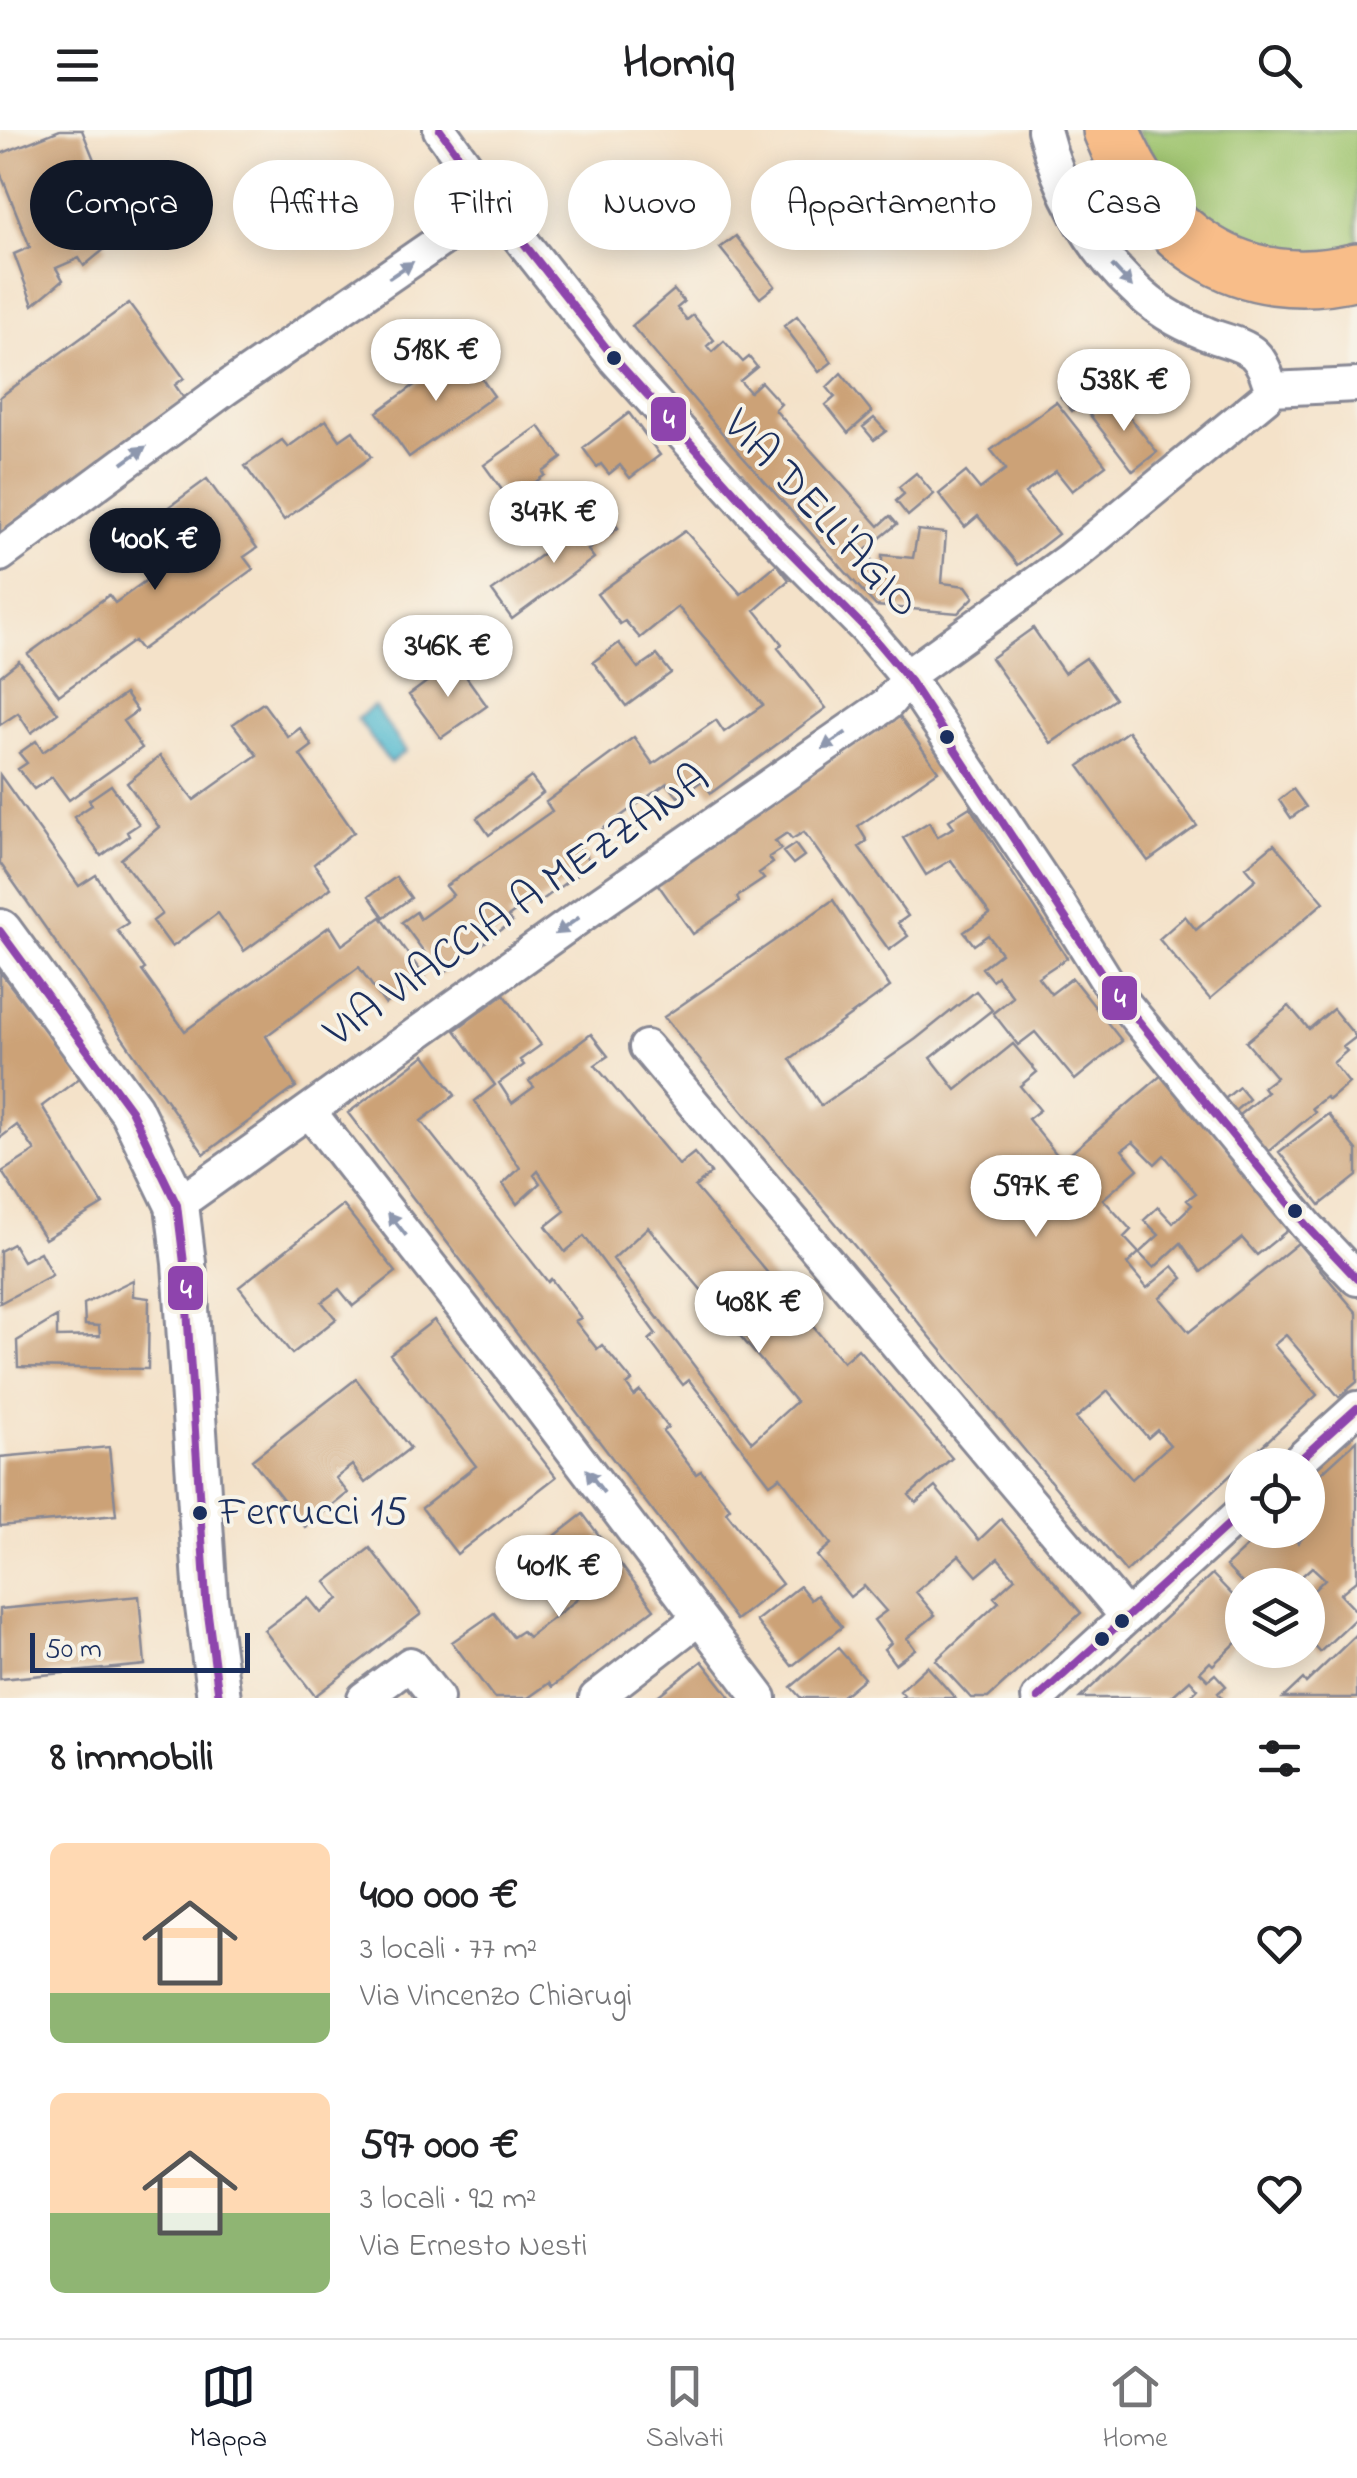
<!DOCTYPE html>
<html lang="it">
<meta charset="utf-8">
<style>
:root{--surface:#fff;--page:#f6f6f6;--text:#202124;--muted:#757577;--line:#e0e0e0;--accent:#111827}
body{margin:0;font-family:"Indie Flower",sans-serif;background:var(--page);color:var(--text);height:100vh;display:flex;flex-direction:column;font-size:38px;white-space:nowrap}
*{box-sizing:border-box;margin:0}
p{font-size:32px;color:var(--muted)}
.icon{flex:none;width:55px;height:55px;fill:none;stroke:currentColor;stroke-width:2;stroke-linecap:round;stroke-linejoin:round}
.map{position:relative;height:1568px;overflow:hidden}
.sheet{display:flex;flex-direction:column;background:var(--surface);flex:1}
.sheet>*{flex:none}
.hud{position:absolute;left:30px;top:30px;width:1298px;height:90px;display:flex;gap:20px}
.tools{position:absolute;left:1225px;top:1318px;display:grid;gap:20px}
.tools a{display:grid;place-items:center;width:100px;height:100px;border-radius:50%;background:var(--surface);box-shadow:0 5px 25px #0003;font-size:50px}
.scale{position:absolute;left:30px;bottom:25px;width:220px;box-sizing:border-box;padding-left:10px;border:5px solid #1b2f5e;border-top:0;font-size:28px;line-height:35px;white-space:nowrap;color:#1b2f5e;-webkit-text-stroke:8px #f7f3e8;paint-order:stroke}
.price{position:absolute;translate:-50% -85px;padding:0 22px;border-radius:35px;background:#fff;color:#222;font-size:32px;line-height:65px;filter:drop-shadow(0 2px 5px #0008)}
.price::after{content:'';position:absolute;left:50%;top:60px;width:30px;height:22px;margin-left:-15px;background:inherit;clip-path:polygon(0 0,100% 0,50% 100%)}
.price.active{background:var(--accent);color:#fff}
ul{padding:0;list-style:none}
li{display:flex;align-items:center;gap:30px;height:250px;padding:0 50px}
li span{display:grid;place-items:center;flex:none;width:280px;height:200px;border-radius:15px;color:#555}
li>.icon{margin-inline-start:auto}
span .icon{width:120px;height:120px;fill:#fffc;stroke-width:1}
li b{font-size:42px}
h2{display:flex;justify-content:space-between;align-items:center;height:120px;padding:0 50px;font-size:42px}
.pill{padding:0 35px;border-radius:45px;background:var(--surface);box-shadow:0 5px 25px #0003;font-size:35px;line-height:90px}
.pill.active{background:var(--accent);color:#fff}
header{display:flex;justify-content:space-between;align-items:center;height:130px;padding:0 50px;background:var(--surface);font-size:45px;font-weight:700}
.dock{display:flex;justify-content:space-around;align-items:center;height:140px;border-top:2px solid var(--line);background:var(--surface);font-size:28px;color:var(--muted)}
.dock a{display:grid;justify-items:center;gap:5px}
.dock .active{color:var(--accent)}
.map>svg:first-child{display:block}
.green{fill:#9fc46e;stroke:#5d7a66;stroke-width:2.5}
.water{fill:#51b9cf;stroke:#367496;stroke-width:2.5}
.building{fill:#cca277;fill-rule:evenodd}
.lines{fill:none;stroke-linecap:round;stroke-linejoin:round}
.minor-casing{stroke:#888894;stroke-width:38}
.tertiary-casing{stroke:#888894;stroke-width:48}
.motorway-casing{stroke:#888894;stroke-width:60}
.minor{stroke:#fff;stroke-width:32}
.tertiary{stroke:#fff;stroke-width:42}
.motorway{stroke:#f8bd89;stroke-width:55}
.bus-1-casing{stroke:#f7f3e8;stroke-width:15}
.bus-1{stroke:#8e44ad;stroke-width:8}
.oneway{fill:#8d97ae}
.bus-dot{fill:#1b2f5e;stroke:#f7f3e8;stroke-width:4}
.labels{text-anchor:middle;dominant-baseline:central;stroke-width:8;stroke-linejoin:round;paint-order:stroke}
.bus-label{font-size:42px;fill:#1b2f5e;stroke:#f7f3e8;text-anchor:start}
.street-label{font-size:45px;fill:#1b2f5e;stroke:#f7f3e8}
.line-badge{stroke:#f7f3e8;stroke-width:4}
.badge-label{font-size:28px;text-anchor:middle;font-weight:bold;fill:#fff}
</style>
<header><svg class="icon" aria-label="menu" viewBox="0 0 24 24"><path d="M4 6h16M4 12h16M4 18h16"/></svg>Homiq<svg class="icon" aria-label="search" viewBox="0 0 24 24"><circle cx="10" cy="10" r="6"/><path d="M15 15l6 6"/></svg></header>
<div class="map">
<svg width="1357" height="1568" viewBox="0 0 1357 1568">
<rect width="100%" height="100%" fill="#f7f3e8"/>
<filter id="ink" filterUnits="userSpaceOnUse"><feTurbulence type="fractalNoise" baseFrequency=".01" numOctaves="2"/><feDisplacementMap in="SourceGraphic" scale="20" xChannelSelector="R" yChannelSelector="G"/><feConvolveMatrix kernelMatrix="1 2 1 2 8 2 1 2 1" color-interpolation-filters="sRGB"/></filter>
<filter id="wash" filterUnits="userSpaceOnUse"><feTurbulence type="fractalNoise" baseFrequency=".0048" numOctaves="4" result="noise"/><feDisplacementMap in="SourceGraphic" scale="40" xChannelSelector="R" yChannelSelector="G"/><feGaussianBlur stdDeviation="2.25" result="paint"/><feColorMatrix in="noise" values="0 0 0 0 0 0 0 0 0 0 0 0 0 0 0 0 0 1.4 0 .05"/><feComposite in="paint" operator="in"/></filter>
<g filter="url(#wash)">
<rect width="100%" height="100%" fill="#f4e2c9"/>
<path class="green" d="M 1136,0 L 1357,0 L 1357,117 C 1298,130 1235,119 1189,77 C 1169,60 1151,22 1136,0 Z"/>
<path class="water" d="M 374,576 L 406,621 L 390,633 L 357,589 Z"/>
<g id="blocks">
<path class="building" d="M 60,0 L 82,0 L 99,42 L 69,54 L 85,95 L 74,99 L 79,114 L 95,100 L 107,117 L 84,136 L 79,128 L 56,138 L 63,150 L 33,175 L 14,124 L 30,117 L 0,42 L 0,24 Z
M 736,106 L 775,156 L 760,168 L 720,118 Z
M 674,160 L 684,172 L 677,178 L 687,190 L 693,185 L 714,210 L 707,216 L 712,222 L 724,211 L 743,232 L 749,227 L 757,237 L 740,251 L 750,262 L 761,252 L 781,274 L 775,280 L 879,396 L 890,386 L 897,394 L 863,422 L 882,440 L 882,425 L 913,428 L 918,400 L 946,403 L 942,453 L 966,456 L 974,467 L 958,483 L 876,476 L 733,316 L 632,196 Z
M 129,173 L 184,248 L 175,255 L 185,270 L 0,403 L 0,267 Z
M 797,186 L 832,232 L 819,242 L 784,196 Z
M 462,221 L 494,266 L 409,327 L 377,282 Z
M 1096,240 L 1105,251 L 1072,281 L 1061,267 Z
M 841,243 L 872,282 L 848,303 L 826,275 L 835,267 L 827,257 Z
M 1114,267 L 1157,322 L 1133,341 L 1090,285 Z
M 1056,272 L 1106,335 L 1072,361 L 1056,341 L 1025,363 L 1058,404 L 1018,435 L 978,386 L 965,397 L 939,364 L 966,342 L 980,359 L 1006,339 L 991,320 Z
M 629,283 L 660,325 L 630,348 L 620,335 L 609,344 L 601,334 L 597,337 L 583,318 Z
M 874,288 L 886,301 L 874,310 L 863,297 Z
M 326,290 L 340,310 L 353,301 L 371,327 L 284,390 L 245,336 L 282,310 L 288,317 Z
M 539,296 L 562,328 L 543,342 L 545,345 L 510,371 L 484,335 Z
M 916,343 L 934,364 L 908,386 L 896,371 L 904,364 L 899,357 Z
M 207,349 L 257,418 L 244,427 L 253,439 L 141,520 L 134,511 L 59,565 L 28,524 L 109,465 L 115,473 L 174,430 L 177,434 L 196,420 L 192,415 L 186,419 L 171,398 L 177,394 L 166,379 Z
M 604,379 L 618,398 L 588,420 L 594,428 L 512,489 L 492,461 Z
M 685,401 L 741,464 L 777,434 L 789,450 L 755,480 L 782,514 L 778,518 L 826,578 L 711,663 L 702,651 L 678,667 L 667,653 L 578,717 L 592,733 L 537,774 L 533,769 L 508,787 L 512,792 L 441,845 L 402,792 L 416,782 L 420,789 L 453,765 L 446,756 L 552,681 L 546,672 L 634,607 L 653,634 L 716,590 L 724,602 L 763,575 L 678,477 L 640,508 L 625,491 L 620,494 L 597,464 Z
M 1033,498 L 1064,543 L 1086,528 L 1115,569 L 1051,613 L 991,528 Z
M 619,513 L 638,538 L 657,525 L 671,543 L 626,576 L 593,532 Z
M 19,531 L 58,583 L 31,603 L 18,583 L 0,595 L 0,546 Z
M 455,531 L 487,576 L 441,608 L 409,565 Z
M 125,564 L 137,581 L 123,591 L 142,618 L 69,670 L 52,647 L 34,659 L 18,639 L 27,633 L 19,623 L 36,611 L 43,622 Z
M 263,573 L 288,607 L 300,598 L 312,616 L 300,625 L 354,702 L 314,734 L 331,758 L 244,821 L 218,783 L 172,817 L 153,791 L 162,784 L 121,729 L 159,697 L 127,653 L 160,626 L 194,670 L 257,625 L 233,594 Z
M 899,586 L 938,641 L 858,696 L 867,711 L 859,717 L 908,786 L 898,793 L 908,806 L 889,820 L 804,702 L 792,709 L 787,703 L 775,711 L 781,719 L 769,727 L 773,733 L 759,743 L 764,749 L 737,767 L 739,772 L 693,804 L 657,753 Z
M 1128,601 L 1197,696 L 1148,731 L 1079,636 Z
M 0,645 L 79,756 L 96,745 L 128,793 L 117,800 L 145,839 L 142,841 L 185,901 L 330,796 L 342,815 L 381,787 L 424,846 L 385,874 L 359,837 L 266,906 L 296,957 L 204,1024 L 0,733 Z
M 531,647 L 543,663 L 489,705 L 477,688 Z
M 111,655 L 139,694 L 127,702 L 129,706 L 101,726 L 74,687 L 92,675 L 89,670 Z
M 1293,659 L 1306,677 L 1291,688 L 1279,670 Z
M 970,677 L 1067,828 L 1038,847 L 1051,864 L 1072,848 L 1122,911 L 1075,950 L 1035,902 L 1018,915 L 993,883 L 1013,867 L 997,846 L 992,850 L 982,838 L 1001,823 L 988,805 L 974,815 L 964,802 L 990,784 L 951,730 L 926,745 L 903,708 L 929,692 L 937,707 L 954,697 L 949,690 Z
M 795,714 L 804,726 L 793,734 L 783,722 Z
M 1274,714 L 1324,772 L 1210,869 L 1159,809 L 1185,786 L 1196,800 L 1256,749 L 1246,737 Z
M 396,747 L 411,768 L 384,787 L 369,766 Z
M 833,770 L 890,857 L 790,929 L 821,976 L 916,909 L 976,861 L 992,880 L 931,928 L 956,960 L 1013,914 L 1037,942 L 1020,956 L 1040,980 L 1028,989 L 1062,1031 L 1164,943 L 1293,1096 L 1257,1125 L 1242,1108 L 1201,1142 L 1181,1113 L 1154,1138 L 1139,1123 L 1127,1134 L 1147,1158 L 1173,1136 L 1183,1148 L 1160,1168 L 1189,1202 L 1298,1113 L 1357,1183 L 1357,1252 L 1339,1267 L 1286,1205 L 1274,1215 L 1317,1265 L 1126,1442 L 664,887 ZM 1133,1012 L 1155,1034 L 1164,1025 L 1196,1063 L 1187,1070 L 1192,1075 L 1173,1093 L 1158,1077 L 1144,1090 L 1159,1105 L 1139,1123 L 1124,1107 L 1131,1100 L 1103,1069 L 1138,1039 L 1122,1020 ZM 1108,1261 L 1148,1308 L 1157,1300 L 1170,1315 L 1132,1349 L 1076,1288 Z
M 0,842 L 81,947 L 42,976 L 103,1074 L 45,1109 L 2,1042 L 35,1021 L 17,995 L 0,1008 Z
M 504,864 L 541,915 L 520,930 L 524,935 L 499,953 L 512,973 L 534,957 L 529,951 L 591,904 L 608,926 L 595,935 L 679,1035 L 694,1023 L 711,1043 L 695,1057 L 843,1232 L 858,1219 L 952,1328 L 909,1365 L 916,1373 L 935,1357 L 979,1410 L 1001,1389 L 1081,1483 L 988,1568 L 971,1568 L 936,1530 L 999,1472 L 994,1467 L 1015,1448 L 998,1428 L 977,1446 L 959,1425 L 916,1462 L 935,1485 L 907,1508 L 915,1519 L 895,1534 L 884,1519 L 891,1513 L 874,1490 L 886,1481 L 864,1456 L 850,1467 L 817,1426 L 831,1414 L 780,1347 L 770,1354 L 689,1250 L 683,1255 L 649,1210 L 656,1204 L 584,1106 L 565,1122 L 546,1096 L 565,1081 L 538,1041 L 534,1045 L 540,1053 L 517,1074 L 503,1054 L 520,1038 L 475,971 L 495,955 L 455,900 ZM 648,1097 L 796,1272 L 752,1312 L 613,1129 Z
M 1289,876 L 1309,899 L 1333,879 L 1356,907 L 1343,917 L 1347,921 L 1333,933 L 1349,953 L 1329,970 L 1326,967 L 1312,978 L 1315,982 L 1263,1026 L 1233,990 L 1267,962 L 1263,957 L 1276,947 L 1246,912 Z
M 425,925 L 455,965 L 421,991 L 548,1152 L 551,1149 L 581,1188 L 575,1191 L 597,1219 L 602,1215 L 632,1251 L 627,1255 L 634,1266 L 640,1261 L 668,1297 L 663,1301 L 696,1344 L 701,1341 L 730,1378 L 726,1382 L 782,1454 L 736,1490 L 348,983 Z
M 1239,957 L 1249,969 L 1230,985 L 1220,973 Z
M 1328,984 L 1357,1020 L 1357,1046 L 1320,1075 L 1279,1022 Z
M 343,1075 L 396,1142 L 353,1176 L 339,1159 L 322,1172 L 336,1189 L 292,1224 L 239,1157 Z
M 13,1114 L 23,1131 L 40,1122 L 52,1145 L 0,1173 L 0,1121 Z
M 133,1150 L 133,1166 L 149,1168 L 148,1239 L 18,1237 L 17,1211 L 57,1187 L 57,1207 L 100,1206 L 99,1196 L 85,1195 L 84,1174 Z
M 434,1190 L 556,1347 L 457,1424 L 422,1378 L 476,1336 L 390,1224 Z
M 356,1249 L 410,1318 L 365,1353 L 352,1335 L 336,1348 L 348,1363 L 305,1397 L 252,1330 Z
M 1357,1310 L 1357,1450 L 1340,1464 L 1357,1482 L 1357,1487 L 1320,1522 L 1308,1509 L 1308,1466 L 1325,1449 L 1312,1437 L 1292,1455 L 1244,1455 L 1226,1436 L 1265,1400 L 1286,1400 L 1298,1413 L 1308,1402 L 1308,1355 Z
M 109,1317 L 116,1385 L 0,1396 L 0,1327 Z
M 583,1384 L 654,1479 L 552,1557 L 549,1553 L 528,1568 L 494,1568 L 452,1512 L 494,1483 L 513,1507 L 522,1501 L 528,1507 L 578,1469 L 537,1420 Z
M 370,1418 L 421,1484 L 315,1566 L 264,1500 L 308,1467 L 321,1483 L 339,1469 L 326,1452 Z
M 1212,1444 L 1242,1475 L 1242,1507 L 1213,1535 L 1210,1532 L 1200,1542 L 1208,1550 L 1215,1544 L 1226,1556 L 1218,1563 L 1222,1568 L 1189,1568 L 1198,1559 L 1190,1550 L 1170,1568 L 1080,1568 Z
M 800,1456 L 811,1470 L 817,1465 L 842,1497 L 792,1536 L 756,1491 Z
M 139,1466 L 145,1535 L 0,1549 L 0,1479 Z
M 1357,1504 L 1357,1568 L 1283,1568 L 1303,1549 L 1306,1553 Z
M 838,1518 L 864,1548 L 840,1568 L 801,1568 L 791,1557 Z
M 702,1531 L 731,1568 L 655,1568 Z
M 927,1536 L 955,1568 L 901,1568 L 904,1565 L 900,1561 Z"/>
</g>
</g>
<g filter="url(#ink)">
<use href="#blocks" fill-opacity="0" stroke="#888894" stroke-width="2.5"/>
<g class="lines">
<g class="minor-casing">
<path id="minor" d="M 440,0 L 507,92 L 615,229 L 775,407 L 866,499 L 910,551 L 1057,771 L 1110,856 L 1306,1095 L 1357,1149
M 1044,0 C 1059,59 1089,117 1134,158 C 1154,178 1179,193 1205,203 C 1220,210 1242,213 1254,224 C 1264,234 1267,246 1271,259
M 1271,259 L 1357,255
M 0,425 L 225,259 L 463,95 L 484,78 L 489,66
M 646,917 L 1127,1487
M 309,981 L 510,1238 L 760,1568
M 177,1075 L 584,784 L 887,574 L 918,538 L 1068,430 L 1266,267 L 1271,259
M 1294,1335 L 1357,1278
M 364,1568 L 410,1534 L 437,1568
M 596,1568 L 698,1489
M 1038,1568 L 1242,1382"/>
</g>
<g class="tertiary-casing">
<path id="tertiary" d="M 0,801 L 131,980 L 177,1075 L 184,1133 L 206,1469 L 219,1568"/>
</g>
<g class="motorway-casing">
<path id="motorway" d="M 1111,0 C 1153,107 1240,170 1357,141"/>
</g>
<use href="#minor" class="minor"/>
<use href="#tertiary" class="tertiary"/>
<use href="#motorway" class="motorway"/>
<g class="bus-1-casing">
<path id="bus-1" d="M 440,0 L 507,92 L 615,229 L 775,407 L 866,499 L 910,551 L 1110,856 L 1306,1095 L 1357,1149
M 0,801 L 131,980 L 177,1075 L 184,1133 L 206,1469 L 219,1568
M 1294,1335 L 1357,1278
M 1038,1568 L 1242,1382"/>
</g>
<use href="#bus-1" class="bus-1"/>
</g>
<defs><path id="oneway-solid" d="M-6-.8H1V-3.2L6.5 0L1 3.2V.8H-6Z" transform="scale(2.5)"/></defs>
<g class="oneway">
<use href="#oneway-solid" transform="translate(401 140) rotate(-34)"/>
<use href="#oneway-solid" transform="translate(1122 146) rotate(47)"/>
<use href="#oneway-solid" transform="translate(134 325) rotate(-36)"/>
<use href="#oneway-solid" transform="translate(834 611) rotate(145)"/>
<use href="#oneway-solid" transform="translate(567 796) rotate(145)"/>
<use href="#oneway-solid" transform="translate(397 1094) rotate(-128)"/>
<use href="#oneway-solid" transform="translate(595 1351) rotate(-127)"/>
</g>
</g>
<g class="bus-dot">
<circle cx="614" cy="228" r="9"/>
<circle cx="947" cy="607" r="9"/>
<circle cx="1295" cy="1081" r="9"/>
<circle cx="200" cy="1383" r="9"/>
<circle cx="1122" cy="1491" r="9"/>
<circle cx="1102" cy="1509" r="9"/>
</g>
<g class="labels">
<g class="bus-label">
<text x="219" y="1383">Ferrucci 15</text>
</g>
<g class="street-label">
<text transform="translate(820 385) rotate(47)">VIA DELL'AGIO</text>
<text transform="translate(518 777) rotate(-35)">VIA VIACCIA A MEZZANA</text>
</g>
</g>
<g class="line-badge">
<rect x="649" y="265" width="39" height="48" rx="10" fill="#8e44ad"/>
<rect x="1100" y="844" width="39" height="48" rx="10" fill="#8e44ad"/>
<rect x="166" y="1134" width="39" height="48" rx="10" fill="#8e44ad"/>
</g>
<g class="badge-label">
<text x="669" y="298">4</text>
<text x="1120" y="877">4</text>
<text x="186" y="1168">4</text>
</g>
</svg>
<div class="tools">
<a><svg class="icon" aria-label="locate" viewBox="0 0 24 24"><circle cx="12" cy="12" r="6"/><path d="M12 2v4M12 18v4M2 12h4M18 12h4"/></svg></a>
<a><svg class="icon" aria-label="layers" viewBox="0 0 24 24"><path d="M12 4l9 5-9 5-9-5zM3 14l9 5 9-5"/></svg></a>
</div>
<div class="scale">50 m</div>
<b class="price" style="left:436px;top:274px">518K €</b>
<b class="price" style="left:1124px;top:304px">538K €</b>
<b class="price" style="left:554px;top:436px">347K €</b>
<b class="price active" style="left:155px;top:463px">400K €</b>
<b class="price" style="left:448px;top:570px">346K €</b>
<b class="price" style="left:1036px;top:1110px">597K €</b>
<b class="price" style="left:759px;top:1226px">408K €</b>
<b class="price" style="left:559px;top:1490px">401K €</b>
<div class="hud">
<a class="pill active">Compra</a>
<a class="pill">Affitta</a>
<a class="pill">Filtri</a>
<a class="pill">Nuovo</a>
<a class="pill">Appartamento</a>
<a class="pill">Casa</a>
</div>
</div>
<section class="sheet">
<h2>8 immobili<svg class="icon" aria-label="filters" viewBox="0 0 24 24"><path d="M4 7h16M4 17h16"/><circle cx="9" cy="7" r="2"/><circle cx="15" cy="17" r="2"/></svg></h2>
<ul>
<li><span style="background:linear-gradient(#ffd9b3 75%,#8fb573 0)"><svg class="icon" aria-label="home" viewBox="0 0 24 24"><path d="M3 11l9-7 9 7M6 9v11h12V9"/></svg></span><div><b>400 000 €</b><p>3 locali · 77 m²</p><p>Via Vincenzo Chiarugi</p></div><svg class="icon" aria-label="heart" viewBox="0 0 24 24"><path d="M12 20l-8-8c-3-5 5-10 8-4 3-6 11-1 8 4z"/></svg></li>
<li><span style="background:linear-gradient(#ffd9b3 60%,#8fb573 0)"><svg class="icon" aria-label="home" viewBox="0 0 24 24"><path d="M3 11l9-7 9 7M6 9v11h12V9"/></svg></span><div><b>597 000 €</b><p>3 locali · 92 m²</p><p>Via Ernesto Nesti</p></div><svg class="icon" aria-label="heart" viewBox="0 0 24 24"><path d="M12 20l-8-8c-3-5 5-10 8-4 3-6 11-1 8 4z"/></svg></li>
</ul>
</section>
<nav class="dock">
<a class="active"><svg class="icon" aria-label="map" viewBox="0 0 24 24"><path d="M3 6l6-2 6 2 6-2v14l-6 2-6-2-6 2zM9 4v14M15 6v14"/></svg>Mappa</a>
<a><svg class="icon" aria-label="saved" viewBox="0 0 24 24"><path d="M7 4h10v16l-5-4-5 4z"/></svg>Salvati</a>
<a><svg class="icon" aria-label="home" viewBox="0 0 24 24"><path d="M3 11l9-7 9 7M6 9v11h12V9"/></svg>Home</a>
</nav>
